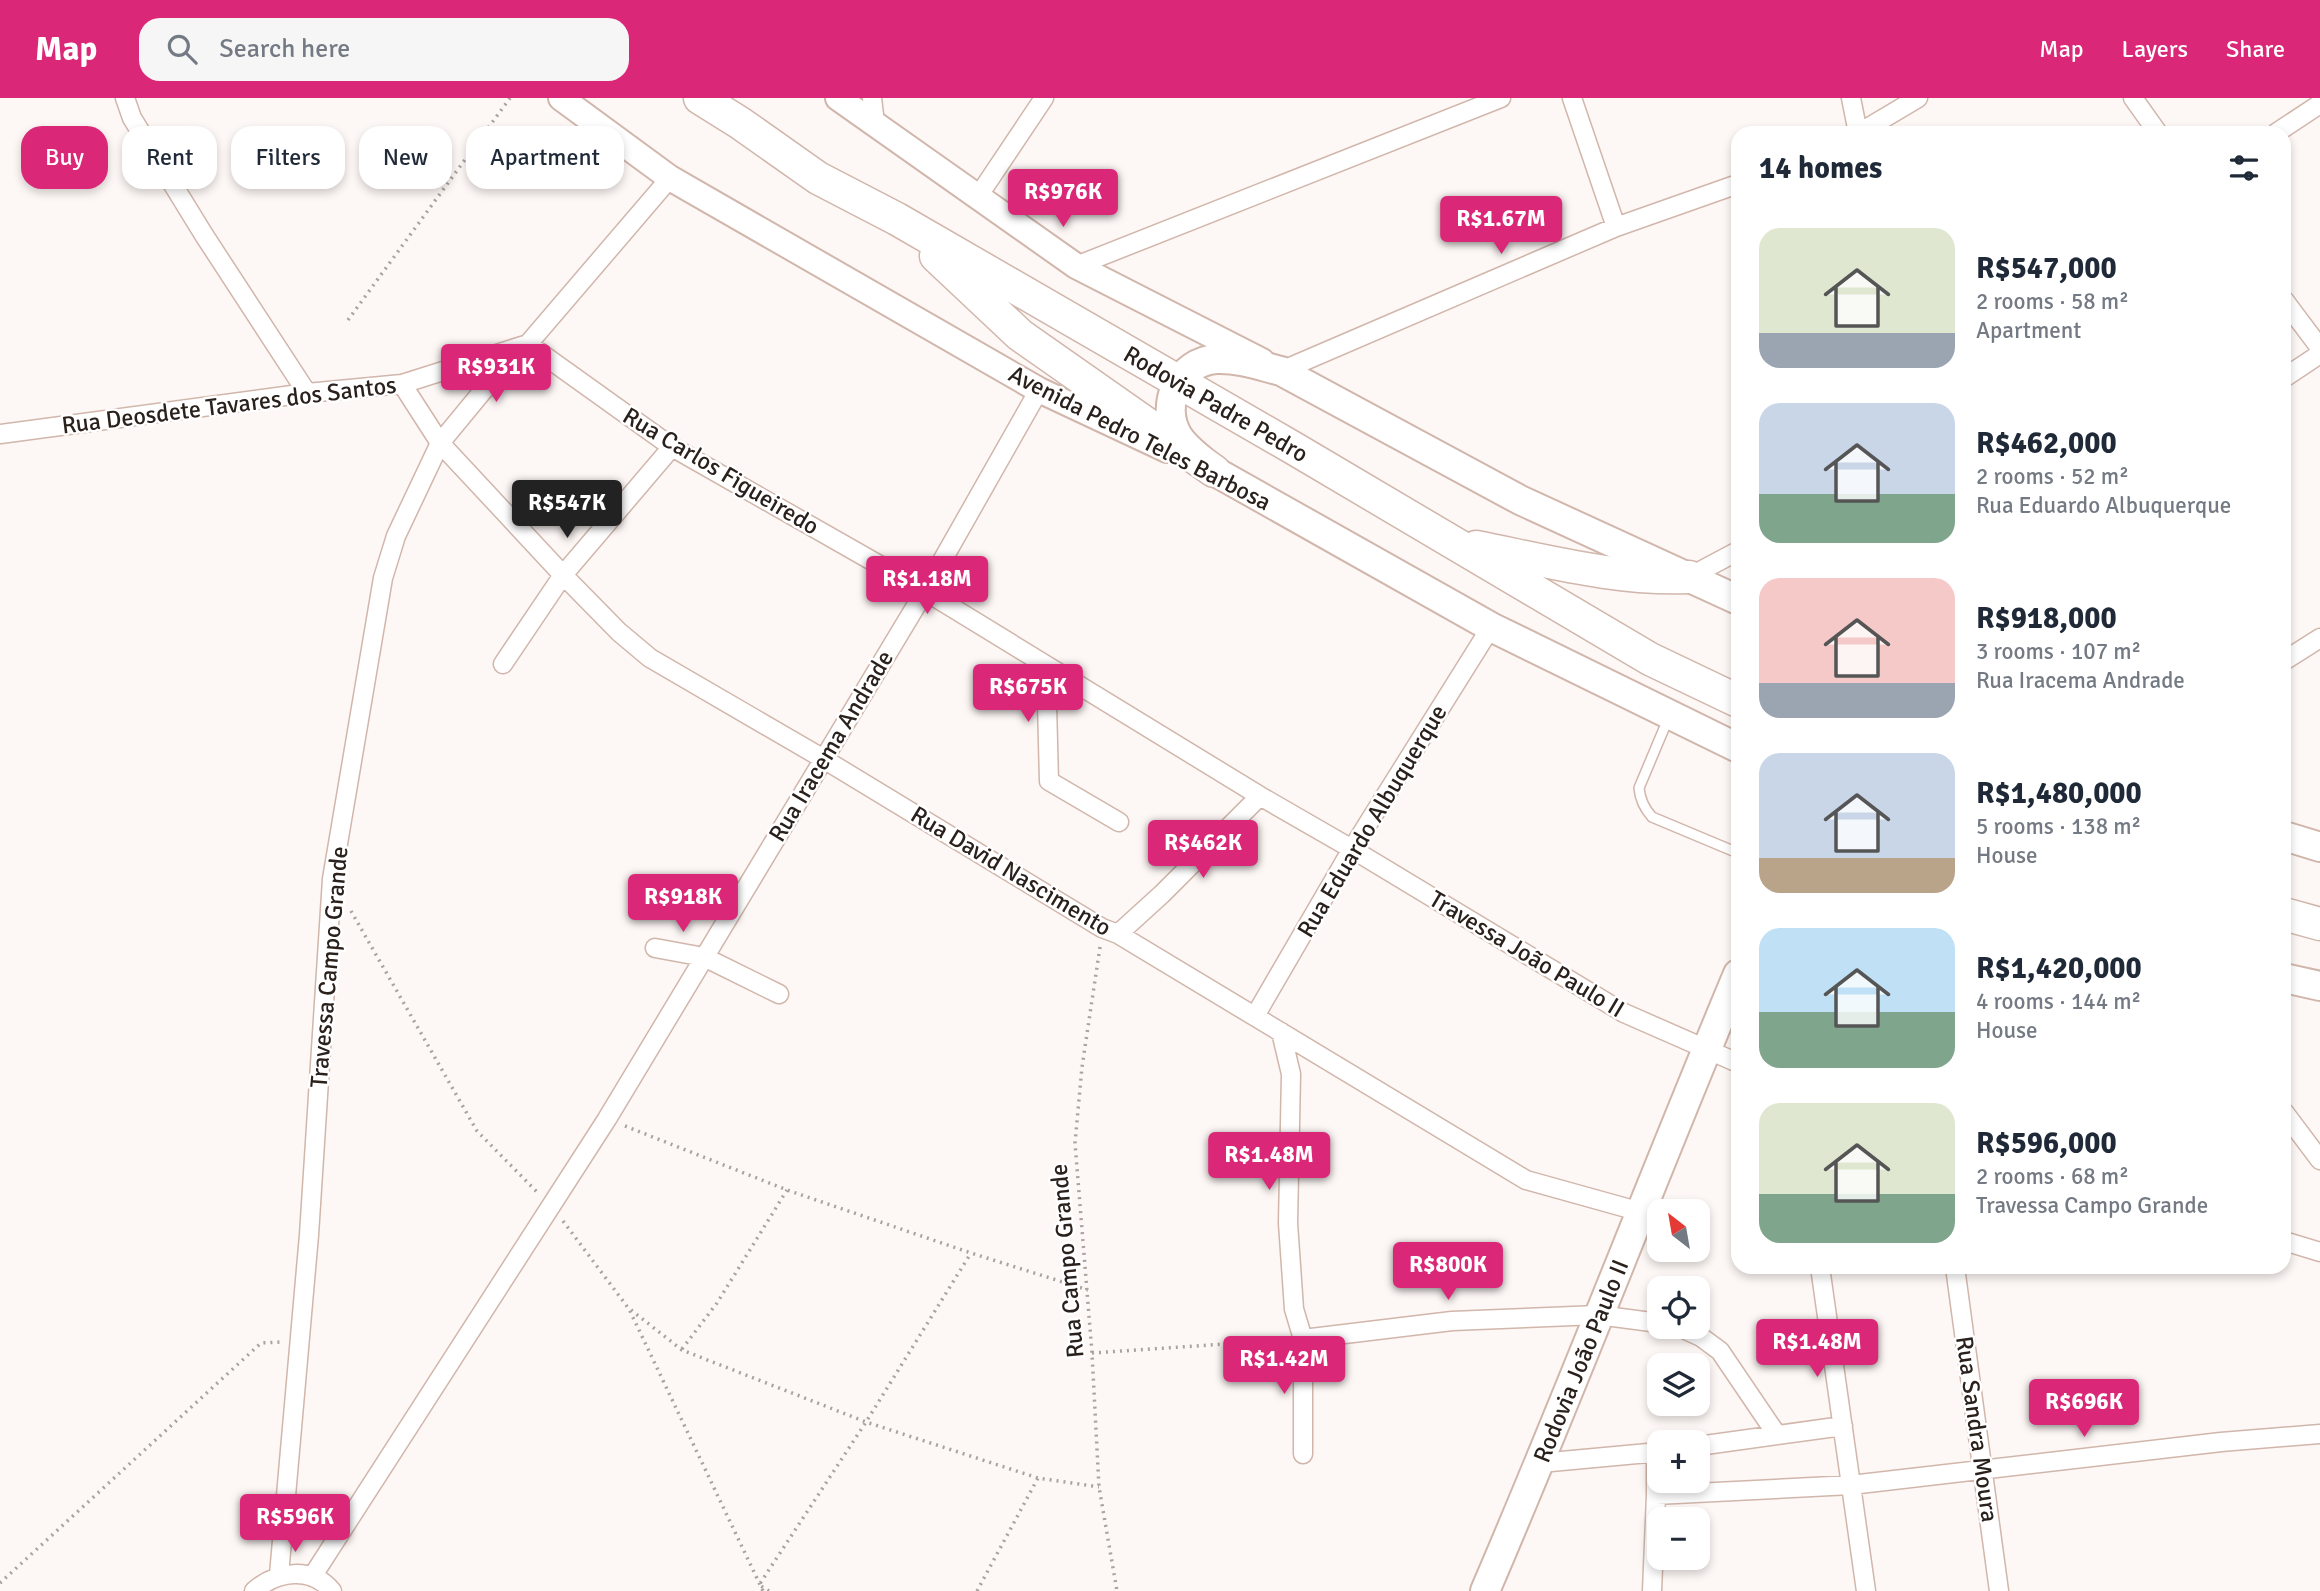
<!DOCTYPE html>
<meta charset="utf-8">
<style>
:root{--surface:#fff;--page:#f6f6f7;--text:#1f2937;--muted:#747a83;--accent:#db2777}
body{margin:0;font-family:Signika,sans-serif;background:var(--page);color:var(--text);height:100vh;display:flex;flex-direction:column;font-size:26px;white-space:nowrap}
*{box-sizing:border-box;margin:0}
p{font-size:23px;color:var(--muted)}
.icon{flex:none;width:38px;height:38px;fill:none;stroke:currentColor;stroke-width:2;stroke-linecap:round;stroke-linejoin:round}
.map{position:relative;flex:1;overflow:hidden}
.drawer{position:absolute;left:1731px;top:28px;width:560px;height:1148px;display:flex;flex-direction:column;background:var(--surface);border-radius:21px;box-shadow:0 4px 10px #0003}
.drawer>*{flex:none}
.top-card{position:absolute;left:21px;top:28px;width:665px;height:63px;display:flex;gap:14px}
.needle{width:46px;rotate:329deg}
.buttons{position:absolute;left:1647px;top:1101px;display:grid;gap:14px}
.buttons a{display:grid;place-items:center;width:63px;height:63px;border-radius:14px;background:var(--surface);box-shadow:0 4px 10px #0003;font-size:35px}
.price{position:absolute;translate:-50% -60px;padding:0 16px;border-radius:7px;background:var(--accent);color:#fff;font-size:23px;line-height:46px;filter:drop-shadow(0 2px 4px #0008)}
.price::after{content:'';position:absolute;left:50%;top:42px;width:21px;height:16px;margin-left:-10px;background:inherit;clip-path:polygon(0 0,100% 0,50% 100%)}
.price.active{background:#222;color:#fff}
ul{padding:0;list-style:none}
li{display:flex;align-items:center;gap:21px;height:175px;padding:0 28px}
li span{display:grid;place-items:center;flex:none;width:196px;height:140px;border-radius:21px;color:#555}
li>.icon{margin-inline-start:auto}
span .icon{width:84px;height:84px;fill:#fffc;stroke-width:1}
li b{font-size:30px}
h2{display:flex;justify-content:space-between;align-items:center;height:84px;padding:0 28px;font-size:30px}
.tag{padding:0 24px;border-radius:21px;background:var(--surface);box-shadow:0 4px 10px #0003;font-size:24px;line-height:63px}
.tag.active{background:var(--accent);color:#fff}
header{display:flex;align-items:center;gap:42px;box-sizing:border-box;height:98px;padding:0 35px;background:var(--accent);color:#fff}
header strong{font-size:33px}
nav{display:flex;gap:38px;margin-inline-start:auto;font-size:24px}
.search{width:490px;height:63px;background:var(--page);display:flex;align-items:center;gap:18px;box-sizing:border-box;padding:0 24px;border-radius:21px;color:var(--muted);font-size:26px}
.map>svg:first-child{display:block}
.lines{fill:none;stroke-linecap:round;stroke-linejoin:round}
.lane-casing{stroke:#d1b6ab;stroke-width:12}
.street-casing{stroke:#d1b6ab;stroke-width:21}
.secondary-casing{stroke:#d1b6ab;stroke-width:28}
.primary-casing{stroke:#d1b6ab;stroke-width:32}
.highway-casing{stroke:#d1b6ab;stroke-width:35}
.path{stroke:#a9a29f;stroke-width:3.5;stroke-dasharray:2 5;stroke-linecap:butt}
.lane{stroke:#fff;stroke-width:9}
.street{stroke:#fff;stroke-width:18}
.secondary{stroke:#fff;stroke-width:24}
.primary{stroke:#fff;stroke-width:28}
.highway{stroke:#fff;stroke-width:32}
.labels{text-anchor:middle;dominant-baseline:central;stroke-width:5;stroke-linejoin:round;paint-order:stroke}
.street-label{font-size:24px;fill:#2a211c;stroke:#fff}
</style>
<header>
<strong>Map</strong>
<div class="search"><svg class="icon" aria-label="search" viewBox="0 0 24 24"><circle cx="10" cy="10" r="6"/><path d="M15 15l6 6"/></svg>Search here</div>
<nav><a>Map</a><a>Layers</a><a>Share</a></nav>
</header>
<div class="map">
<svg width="2320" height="1493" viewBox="0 0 2320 1493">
<rect width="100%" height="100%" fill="#fdf7f5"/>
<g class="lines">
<g class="lane-casing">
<path id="lane" d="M 1668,621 L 1639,690 C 1640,702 1644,710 1652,719 L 1738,755"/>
</g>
<g class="street-casing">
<path id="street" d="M 125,0 L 132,20 L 204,137 L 307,295
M 872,0 L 875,25
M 1572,0 L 1616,129
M 1851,0 L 1858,35
M 2133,0 L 2158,35
M 1859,35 L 1918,0
M 2276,35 L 2320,6
M 977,100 L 1044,0
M 1076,168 L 1501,0
M 2284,202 L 2320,250
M 1281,273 L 1616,129 L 1738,86
M 2284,280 L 2320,256
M 0,336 L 307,295 L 402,286 L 528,246 L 670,80
M 1689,479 L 1738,453
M 2284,563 L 2320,540
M 503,566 L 563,477 L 672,349
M 1046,568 L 1049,683 L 1119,724
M 1118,836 L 1162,796 L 1260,698
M 655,850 L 704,859 L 779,896
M 1255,918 L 1352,751 L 1491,529
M 1281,934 L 1291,976 L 1288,1125 L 1294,1211 L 1303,1241 L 1303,1356
M 2284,1014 L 2320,1062
M 1641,1114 L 1526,1082 L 1118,836 L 1102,830 L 822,660 L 650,560 L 619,534 L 563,477 L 440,345 L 482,294 L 528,246 L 672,349 L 925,493 L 1260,698 L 1352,751 L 1624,915 L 1738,965
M 2284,1143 L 2320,1154
M 1820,1169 L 1866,1493
M 1955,1169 L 1999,1493
M 1677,1228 L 1701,1239 L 1720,1253 L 1777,1337
M 1303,1241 L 1452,1223 L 1598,1217 L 1659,1225
M 1698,1348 L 1843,1328
M 1540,1365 L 1659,1354
M 1656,1397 L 1851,1387 L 2221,1344 L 2320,1336
M 279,1477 L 309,1137 L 332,781 L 383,480 L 396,438 L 440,345 L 402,286
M 312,1479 L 607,1021 L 925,493 L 1039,292
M 254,1493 C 277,1473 311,1468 332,1493
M 1652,1493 L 1656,1397 L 1656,1354"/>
</g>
<g class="secondary-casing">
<path id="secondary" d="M 561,0 L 670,80 L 1039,292 L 1167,352
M 838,0 L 1076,168 L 1262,263"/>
</g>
<g class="primary-casing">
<path id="primary" d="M 1738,502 L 1520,402 L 1281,273 C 1261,268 1238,260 1217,261 C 1179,263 1159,307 1178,338 C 1186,351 1203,362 1214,373 L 1491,529 L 1738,650
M 2284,738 L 2320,749
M 2284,880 L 2320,888
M 1485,1493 C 1573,1289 1652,1081 1738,876"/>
</g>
<g class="highway-casing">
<path id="highway" d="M 700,0 L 740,25 L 818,80 L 897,121 L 1295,351 L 1650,561 L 1738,603
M 936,158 L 1020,237 L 1214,373
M 1476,449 C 1547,463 1617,482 1689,479
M 2284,816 L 2320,826"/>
</g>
<path class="path" d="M 348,222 L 510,0
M 351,813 L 477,1033 L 537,1094
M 1100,849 L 1082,969 L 1075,1045 L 1092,1255 L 1099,1389 L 1117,1493
M 625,1028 L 787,1092 L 971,1155 L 1088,1192
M 563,1123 L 629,1211 L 763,1493
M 631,1212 L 682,1252 L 866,1324 L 1038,1380 L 1099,1389
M 682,1251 L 717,1205 L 787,1092
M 1092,1255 L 1284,1242
M 0,1485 L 261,1245 L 280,1244
M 769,1493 L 759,1487 L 866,1324 L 971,1155
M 977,1493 L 1038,1380"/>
<use href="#lane" class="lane"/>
<use href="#street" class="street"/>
<use href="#secondary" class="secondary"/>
<use href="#primary" class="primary"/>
<use href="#highway" class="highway"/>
</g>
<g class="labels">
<g class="street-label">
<text transform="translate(1216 306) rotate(30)">Rodovia Padre Pedro</text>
<text transform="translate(229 307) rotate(-7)">Rua Deosdete Tavares dos Santos</text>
<text transform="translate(1140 340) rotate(27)">Avenida Pedro Teles Barbosa</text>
<text transform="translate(721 373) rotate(31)">Rua Carlos Figueiredo</text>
<text transform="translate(831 648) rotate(-59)">Rua Iracema Andrade</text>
<text transform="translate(1372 723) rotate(-59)">Rua Eduardo Albuquerque</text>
<text transform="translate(1011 773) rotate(31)">Rua David Nascimento</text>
<text transform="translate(1527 856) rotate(31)">Travessa João Paulo II</text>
<text transform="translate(329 869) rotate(-85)">Travessa Campo Grande</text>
<text transform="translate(1067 1163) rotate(-95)">Rua Campo Grande</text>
<text transform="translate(1581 1263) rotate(-68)">Rodovia João Paulo II</text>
<text transform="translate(1977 1331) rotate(82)">Rua Sandra Moura</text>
</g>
</g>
</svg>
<div class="buttons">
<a><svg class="needle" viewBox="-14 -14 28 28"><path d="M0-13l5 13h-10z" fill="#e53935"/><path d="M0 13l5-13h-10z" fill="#747a83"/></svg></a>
<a><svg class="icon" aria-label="locate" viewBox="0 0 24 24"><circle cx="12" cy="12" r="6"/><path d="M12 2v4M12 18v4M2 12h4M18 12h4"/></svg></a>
<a><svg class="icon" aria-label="layers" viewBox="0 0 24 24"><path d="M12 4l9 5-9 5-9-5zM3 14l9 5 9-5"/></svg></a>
<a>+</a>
<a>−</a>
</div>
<b class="price" style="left:1063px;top:131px">R$976K</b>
<b class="price" style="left:1501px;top:158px">R$1.67M</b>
<b class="price" style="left:496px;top:306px">R$931K</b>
<b class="price active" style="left:567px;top:442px">R$547K</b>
<b class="price" style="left:927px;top:518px">R$1.18M</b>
<b class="price" style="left:1028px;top:626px">R$675K</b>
<b class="price" style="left:1203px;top:782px">R$462K</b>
<b class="price" style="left:683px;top:836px">R$918K</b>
<b class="price" style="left:1269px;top:1094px">R$1.48M</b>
<b class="price" style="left:1448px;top:1204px">R$800K</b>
<b class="price" style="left:1817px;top:1281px">R$1.48M</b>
<b class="price" style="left:1284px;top:1298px">R$1.42M</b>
<b class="price" style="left:2084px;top:1341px">R$696K</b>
<b class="price" style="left:295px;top:1456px">R$596K</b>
<div class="top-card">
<a class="tag active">Buy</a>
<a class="tag">Rent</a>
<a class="tag">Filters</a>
<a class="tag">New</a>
<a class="tag">Apartment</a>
</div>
<section class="drawer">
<h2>14 homes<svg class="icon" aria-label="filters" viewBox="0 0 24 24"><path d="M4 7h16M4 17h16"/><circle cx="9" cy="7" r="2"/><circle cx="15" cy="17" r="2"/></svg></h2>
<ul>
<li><span style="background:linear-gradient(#dfe7d0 75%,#9aa5b1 0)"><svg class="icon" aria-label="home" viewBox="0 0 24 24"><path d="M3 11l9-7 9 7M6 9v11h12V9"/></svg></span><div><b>R$547,000</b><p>2 rooms · 58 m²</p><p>Apartment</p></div></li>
<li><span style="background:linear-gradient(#c9d6e8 65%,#7fa58c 0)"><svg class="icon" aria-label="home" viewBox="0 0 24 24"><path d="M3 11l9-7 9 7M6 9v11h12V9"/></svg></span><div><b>R$462,000</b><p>2 rooms · 52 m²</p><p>Rua Eduardo Albuquerque</p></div></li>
<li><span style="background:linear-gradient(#f6c9c9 75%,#9aa5b1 0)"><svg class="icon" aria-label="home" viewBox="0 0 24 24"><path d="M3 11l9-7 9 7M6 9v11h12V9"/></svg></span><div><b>R$918,000</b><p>3 rooms · 107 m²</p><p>Rua Iracema Andrade</p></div></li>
<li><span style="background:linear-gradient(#c9d6e8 75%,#b9a48a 0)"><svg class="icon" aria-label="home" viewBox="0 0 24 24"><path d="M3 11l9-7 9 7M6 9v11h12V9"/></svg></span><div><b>R$1,480,000</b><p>5 rooms · 138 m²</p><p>House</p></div></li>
<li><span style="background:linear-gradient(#bfe0f5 60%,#7fa58c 0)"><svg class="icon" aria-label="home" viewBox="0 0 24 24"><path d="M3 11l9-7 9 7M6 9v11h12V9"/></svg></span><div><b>R$1,420,000</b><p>4 rooms · 144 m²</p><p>House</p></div></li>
<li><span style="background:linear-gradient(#dfe7d0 65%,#7fa58c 0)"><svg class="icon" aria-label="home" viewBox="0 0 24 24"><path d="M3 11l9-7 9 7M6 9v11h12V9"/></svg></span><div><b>R$596,000</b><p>2 rooms · 68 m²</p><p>Travessa Campo Grande</p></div></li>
</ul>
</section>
</div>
